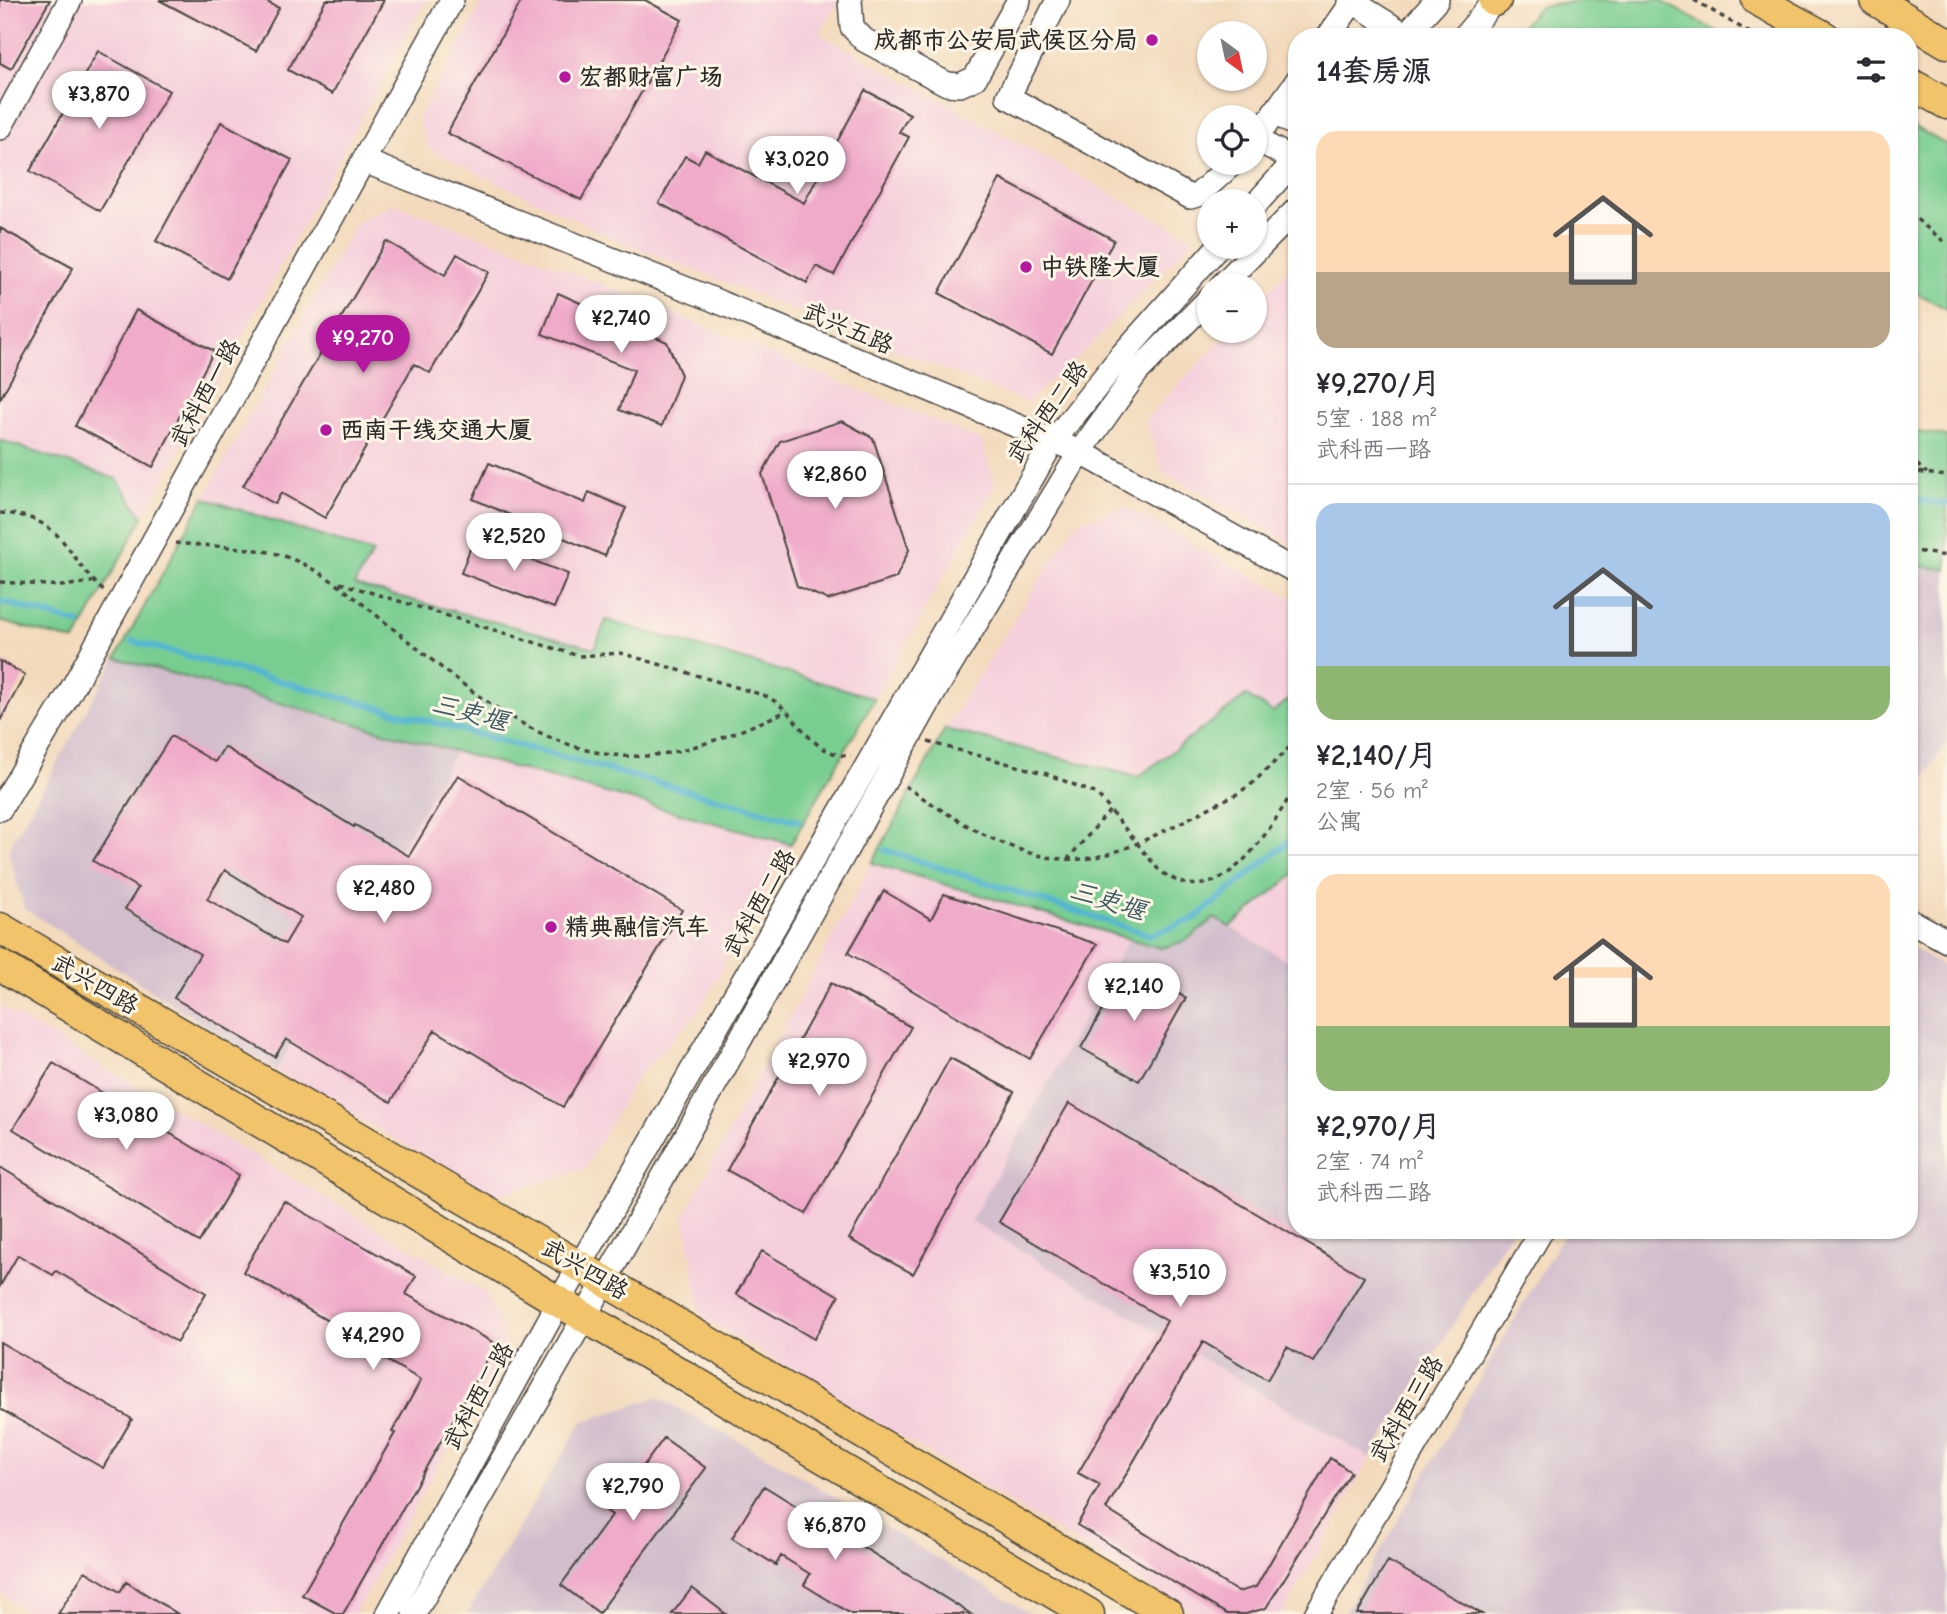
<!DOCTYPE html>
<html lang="zh">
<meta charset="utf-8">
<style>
:root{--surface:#fff;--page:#f7f7f7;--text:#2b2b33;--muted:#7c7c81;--line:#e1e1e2;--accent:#b5179e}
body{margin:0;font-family:"Comic Neue","LXGW WenKai TC",sans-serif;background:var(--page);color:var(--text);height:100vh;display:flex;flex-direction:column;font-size:26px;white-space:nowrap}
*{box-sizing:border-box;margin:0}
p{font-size:23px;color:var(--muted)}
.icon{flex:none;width:38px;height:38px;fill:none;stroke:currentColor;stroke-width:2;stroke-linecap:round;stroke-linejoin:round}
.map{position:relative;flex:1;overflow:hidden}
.side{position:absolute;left:1288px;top:28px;width:630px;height:1211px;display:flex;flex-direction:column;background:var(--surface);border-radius:28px;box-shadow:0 2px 5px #0004}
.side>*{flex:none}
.needle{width:46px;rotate:147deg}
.controls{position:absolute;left:1197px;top:21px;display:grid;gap:14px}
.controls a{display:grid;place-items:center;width:70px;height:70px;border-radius:50%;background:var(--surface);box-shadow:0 2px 5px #0004;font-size:35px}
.price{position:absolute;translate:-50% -60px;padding:0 16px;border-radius:24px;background:#fff;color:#222;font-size:23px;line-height:46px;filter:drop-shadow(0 2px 4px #0008)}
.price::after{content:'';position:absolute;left:50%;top:42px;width:21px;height:16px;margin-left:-10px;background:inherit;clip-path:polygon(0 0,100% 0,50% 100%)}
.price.active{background:var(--accent);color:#fff}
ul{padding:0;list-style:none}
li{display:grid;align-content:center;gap:14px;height:371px;padding:0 28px}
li+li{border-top:2px solid var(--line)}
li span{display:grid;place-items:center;height:217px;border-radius:21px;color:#555}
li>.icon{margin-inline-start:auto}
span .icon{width:126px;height:126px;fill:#fffc;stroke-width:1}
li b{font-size:30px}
h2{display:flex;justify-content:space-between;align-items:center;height:84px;padding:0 28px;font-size:30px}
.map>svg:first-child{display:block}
.built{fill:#f5cfdc}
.industrial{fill:#d1bdcc}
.green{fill:#78cd91;stroke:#527c5e;stroke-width:2}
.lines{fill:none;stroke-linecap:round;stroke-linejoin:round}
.stream{stroke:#54b5d2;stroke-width:6}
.building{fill:#f0abca;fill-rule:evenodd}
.minor-casing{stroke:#494541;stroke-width:26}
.major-casing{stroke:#494541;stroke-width:33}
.path{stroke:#494541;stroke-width:3.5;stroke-dasharray:5 5;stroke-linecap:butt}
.minor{stroke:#fff;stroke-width:23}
.major{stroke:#f1c36a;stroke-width:30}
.poi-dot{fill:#b5179e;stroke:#fcf5e5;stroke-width:2.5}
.labels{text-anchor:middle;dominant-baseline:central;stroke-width:6;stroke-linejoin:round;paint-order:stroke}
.poi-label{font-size:24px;font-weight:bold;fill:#2b2b2b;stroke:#fcf5e5;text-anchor:start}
.street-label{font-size:24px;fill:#2b2b2b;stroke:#fcf5e5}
.water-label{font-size:26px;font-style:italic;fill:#395b65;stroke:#fcf5e5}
</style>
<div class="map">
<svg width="1947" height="1614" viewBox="0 0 1947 1614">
<rect width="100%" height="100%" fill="#fcf5e5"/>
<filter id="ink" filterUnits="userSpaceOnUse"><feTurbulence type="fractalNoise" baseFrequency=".0143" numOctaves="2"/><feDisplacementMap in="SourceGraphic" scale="14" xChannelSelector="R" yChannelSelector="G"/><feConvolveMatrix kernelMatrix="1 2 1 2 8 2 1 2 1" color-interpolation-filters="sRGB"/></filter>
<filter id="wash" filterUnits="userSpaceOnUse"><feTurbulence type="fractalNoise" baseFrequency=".00686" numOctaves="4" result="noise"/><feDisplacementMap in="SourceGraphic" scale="28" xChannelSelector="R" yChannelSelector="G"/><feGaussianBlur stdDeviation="1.57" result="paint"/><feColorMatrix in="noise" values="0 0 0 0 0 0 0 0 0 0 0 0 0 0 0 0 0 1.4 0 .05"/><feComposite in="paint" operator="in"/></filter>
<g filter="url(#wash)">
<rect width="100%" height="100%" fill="#f3dabc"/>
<path class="built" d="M 0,0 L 426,0 L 143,517 L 117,479 L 0,440 Z
M 484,0 L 839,0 L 820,34 L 1193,239 L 1093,343 L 1027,402 L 613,238 L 430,150 L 418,119 Z
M 394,204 L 535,257 L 981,440 L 995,485 L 875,698 L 607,620 L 596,648 L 354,585 L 373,553 L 204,498 L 356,223 Z
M 1297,261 L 1297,546 L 1163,472 L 1145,420 L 1230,331 L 1255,331 L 1255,305 Z
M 1125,507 L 1297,601 L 1297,693 L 1273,712 L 1245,697 L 1138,777 L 945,729 L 1076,523 Z
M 455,752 L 791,844 L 699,1011 L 636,1078 L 585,1168 L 495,1196 L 276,1071 Z
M 872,863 L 1129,938 L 971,1221 L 1370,1458 L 1283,1614 L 1195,1614 L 702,1316 L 684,1216 Z
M 1297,872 L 1297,966 L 1230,927 Z
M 0,1006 L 486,1293 L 506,1344 L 355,1614 L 30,1614 L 0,1592 Z"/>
<path class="industrial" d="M 1909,564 L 1947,570 L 1947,741 L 1909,804 Z
M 116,658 L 455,752 L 276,1071 L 24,908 L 8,850 Z
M 1214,918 L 1297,966 L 1297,1230 L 1512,1230 L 1370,1458 L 971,1221 L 1129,938 L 1160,948 L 1197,934 Z
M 1909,946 L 1947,969 L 1947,1614 L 1344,1614 L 1566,1230 L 1909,1230 Z
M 658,1397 L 771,1459 L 1031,1614 L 467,1614 L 582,1422 Z"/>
<path class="green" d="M 1584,0 L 1660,0 L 1726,37 L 1512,37 L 1539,7 Z
M 1909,124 L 1947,145 L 1947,309 L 1909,289 Z
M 1909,431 L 1947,436 L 1947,570 L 1909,564 Z
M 0,440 L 117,479 L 143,517 L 75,641 L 0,621 Z
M 204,498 L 373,553 L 354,585 L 595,648 L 606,620 L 875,698 L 791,844 L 116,658 Z
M 1297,693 L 1297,872 L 1230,927 L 1214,918 C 1197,934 1184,944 1160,948 L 872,863 L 945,729 L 1138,777 L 1246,696 L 1273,712 Z"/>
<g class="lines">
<path class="stream" d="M 1909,499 L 1947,504
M 0,601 L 80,624
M 132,641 L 799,821
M 885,850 L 1150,935 L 1194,919 L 1297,835"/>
</g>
<g id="blocks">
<path class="building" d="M 0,0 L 50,0 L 11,69 L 0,63 Z
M 159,0 L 263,0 L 279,8 L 256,51 Z
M 326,0 L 384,0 L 332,94 L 288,70 Z
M 522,0 L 645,0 L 682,20 L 581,200 L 447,133 Z
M 98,51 L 169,91 L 100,211 L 30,171 Z
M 865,90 L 910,114 L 899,132 L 909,137 L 834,275 L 816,266 L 807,283 L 659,203 L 685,156 L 698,163 L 705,150 L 804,203 Z
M 221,122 L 292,160 L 227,279 L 156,241 Z
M 1000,179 L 1114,240 L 1052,354 L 939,293 Z
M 0,228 L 73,268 L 0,399 Z
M 386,241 L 445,275 L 457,254 L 489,272 L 430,373 L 414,364 L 325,518 L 281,493 L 275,504 L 243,486 Z
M 558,293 L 667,342 L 681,375 L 662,426 L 619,410 L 634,370 L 542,334 Z
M 136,310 L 214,351 L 153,467 L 75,426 Z
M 842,421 L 873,438 L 909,550 L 896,578 L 828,600 L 797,586 L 762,474 L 780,441 Z
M 489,463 L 585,503 L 589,492 L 626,508 L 605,556 L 473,499 Z
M 474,538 L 568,574 L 554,608 L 461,573 Z
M 0,661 L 25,675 L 0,721 Z
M 171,736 L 215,762 L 224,747 L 354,827 L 355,825 L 409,856 L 458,775 L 682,910 L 563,1107 L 435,1030 L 391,1102 L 286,1039 L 275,1057 L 174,998 L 200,954 L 125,909 L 138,888 L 93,861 ZM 225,870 L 301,917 L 285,944 L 207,899 Z
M 884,891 L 931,919 L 944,894 L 1097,944 L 1030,1059 L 848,953 Z
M 1128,966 L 1186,998 L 1139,1081 L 1081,1048 Z
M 831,983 L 911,1027 L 806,1214 L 727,1170 Z
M 950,1058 L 1014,1092 L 913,1274 L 849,1239 Z
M 53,1063 L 239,1175 L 199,1242 L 13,1129 Z
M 1069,1103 L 1364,1277 L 1313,1362 L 1287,1347 L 1267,1380 L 1203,1342 L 1106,1509 L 1238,1592 L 1256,1587 L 1330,1458 L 1351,1472 L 1266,1608 L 1246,1614 L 1227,1614 L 1077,1525 L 1100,1485 L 1078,1473 L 1167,1321 L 999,1222 Z
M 0,1167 L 206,1293 L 177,1342 L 56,1271 L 53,1275 L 18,1255 L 0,1286 Z
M 284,1201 L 416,1276 L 406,1294 L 496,1344 L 343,1614 L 337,1614 L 302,1595 L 395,1433 L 392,1432 L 421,1380 L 383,1358 L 385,1354 L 243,1272 Z
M 762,1251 L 839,1296 L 814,1339 L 736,1294 Z
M 0,1342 L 132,1419 L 103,1468 L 0,1409 Z
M 664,1438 L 706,1468 L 599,1613 L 561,1585 L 612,1515 L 604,1509 L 631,1472 L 636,1476 Z
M 764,1486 L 971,1614 L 851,1614 L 804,1585 L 810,1574 L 781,1556 L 776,1565 L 732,1538 Z
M 1388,1561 L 1482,1614 L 1357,1614 Z
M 85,1571 L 120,1592 L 126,1582 L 178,1614 L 58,1614 Z
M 692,1588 L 726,1614 L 672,1614 Z"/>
</g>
</g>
<g filter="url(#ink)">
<use href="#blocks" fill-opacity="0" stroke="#494541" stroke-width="2"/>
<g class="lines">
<g class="minor-casing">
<path id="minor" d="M 850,0 L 852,27 L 864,40 L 947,84 L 960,85 L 975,78 L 1019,0
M 1058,0 L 1008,97 L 1190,197 L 1198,195 L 1233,163
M 1350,0 L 1406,35
M 1328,37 L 1354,0
M 1404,37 L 1437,0
M 1464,37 L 1495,0
M 1274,112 L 1297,126
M 0,128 L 70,0
M 1255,139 L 1295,160
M 1255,140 L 1297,81
M 364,161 L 702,295 L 1080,452 L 1297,572
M 1255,205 L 1297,158
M 1222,285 L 1297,209
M 0,809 L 69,694 L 452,0
M 1909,920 L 1947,941
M 388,1614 L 559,1302 L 1052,443 L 1121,356 L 1218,247
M 414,1614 L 605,1281 L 939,684 L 1080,452 L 1137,372 L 1209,299
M 1316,1614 L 1542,1230"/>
</g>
<g class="major-casing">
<path id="major" d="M 1757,0 L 1825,37
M 1875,0 L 1947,43
M 1494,1 L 1496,0
M 1909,83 L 1947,104
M 0,928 L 605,1281 L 1168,1614
M 0,965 L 559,1302 L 1089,1614"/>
</g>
<path class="path" d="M 1694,0 L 1757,37
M 1909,213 L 1947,244
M 1909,458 L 1927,473
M 1909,471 L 1947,476
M 0,513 C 65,516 64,555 104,591
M 175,543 C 203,546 257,547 281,555 C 324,569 356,599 391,627 C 459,681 533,750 624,756 C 676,760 741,731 787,711
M 1909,550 L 1947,556
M 0,582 L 62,586 L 92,582
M 340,583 L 579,656 L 621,653 L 763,695 C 800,710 805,755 851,756
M 928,742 L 1047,774 L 1097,794 L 1158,869 C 1221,921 1269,829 1297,785
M 905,786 C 956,820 1025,868 1090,858 C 1133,852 1196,813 1237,794 L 1253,783 L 1297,740
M 1067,860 L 1111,809"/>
<use href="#minor" class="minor"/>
<use href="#major" class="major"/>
</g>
</g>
<g class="poi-dot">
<circle cx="1152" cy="40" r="7"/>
<circle cx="565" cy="77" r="7"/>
<circle cx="1026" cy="267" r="7"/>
<circle cx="326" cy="430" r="7"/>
<circle cx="551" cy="927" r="7"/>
</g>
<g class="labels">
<g class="poi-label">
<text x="1138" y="40" text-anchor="end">成都市公安局武侯区分局</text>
<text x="579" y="77">宏都财富广场</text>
<text x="1040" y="267">中铁隆大厦</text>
<text x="340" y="430">西南干线交通大厦</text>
<text x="565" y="927">精典融信汽车</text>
</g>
<g class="street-label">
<text transform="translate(848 328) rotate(23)">武兴五路</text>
<text transform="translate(205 393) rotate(-61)">武科西一路</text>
<text transform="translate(1047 412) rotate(-54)">武科西二路</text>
<text transform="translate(759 903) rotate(-60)">武科西二路</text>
<text transform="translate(95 984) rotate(30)">武兴四路</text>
<text transform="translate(585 1269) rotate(30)">武兴四路</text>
<text transform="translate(478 1396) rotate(-61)">武科西二路</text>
<text transform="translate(1406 1409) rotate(-59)">武科西三路</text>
</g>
<g class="water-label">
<text transform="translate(470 713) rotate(15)">三吏堰</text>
<text transform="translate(1108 901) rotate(17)">三吏堰</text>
</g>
</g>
</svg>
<div class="controls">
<a><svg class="needle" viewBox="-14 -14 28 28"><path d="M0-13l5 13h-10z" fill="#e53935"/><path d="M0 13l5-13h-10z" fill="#7c7c81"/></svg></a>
<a><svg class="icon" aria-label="locate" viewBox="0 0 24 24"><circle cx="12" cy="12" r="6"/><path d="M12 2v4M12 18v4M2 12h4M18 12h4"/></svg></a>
<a>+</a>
<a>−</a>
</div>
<b class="price" style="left:99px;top:131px">¥3,870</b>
<b class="price" style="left:797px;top:196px">¥3,020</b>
<b class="price" style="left:621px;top:355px">¥2,740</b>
<b class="price active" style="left:363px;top:375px">¥9,270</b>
<b class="price" style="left:835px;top:511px">¥2,860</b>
<b class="price" style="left:514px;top:573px">¥2,520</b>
<b class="price" style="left:384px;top:925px">¥2,480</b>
<b class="price" style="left:1134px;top:1023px">¥2,140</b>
<b class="price" style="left:819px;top:1098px">¥2,970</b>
<b class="price" style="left:126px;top:1152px">¥3,080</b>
<b class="price" style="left:1180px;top:1309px">¥3,510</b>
<b class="price" style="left:373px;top:1372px">¥4,290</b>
<b class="price" style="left:633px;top:1523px">¥2,790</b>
<b class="price" style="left:835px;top:1562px">¥6,870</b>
<section class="side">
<h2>14套房源<svg class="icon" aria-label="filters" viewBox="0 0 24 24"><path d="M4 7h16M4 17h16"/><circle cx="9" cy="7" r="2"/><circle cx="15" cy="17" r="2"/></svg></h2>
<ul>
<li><span style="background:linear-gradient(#ffd9b3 65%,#b9a48a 0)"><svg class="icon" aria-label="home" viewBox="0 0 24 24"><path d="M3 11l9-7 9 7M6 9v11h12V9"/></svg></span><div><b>¥9,270/月</b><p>5室 · 188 m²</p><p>武科西一路</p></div></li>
<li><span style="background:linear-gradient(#a9c7e8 75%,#8fb573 0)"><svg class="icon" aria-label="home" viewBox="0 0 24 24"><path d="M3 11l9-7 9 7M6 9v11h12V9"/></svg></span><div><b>¥2,140/月</b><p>2室 · 56 m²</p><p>公寓</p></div></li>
<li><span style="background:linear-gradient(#ffd9b3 70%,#8fb573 0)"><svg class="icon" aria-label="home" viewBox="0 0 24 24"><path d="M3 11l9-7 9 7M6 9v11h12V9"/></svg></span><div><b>¥2,970/月</b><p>2室 · 74 m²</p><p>武科西二路</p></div></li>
</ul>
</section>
</div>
